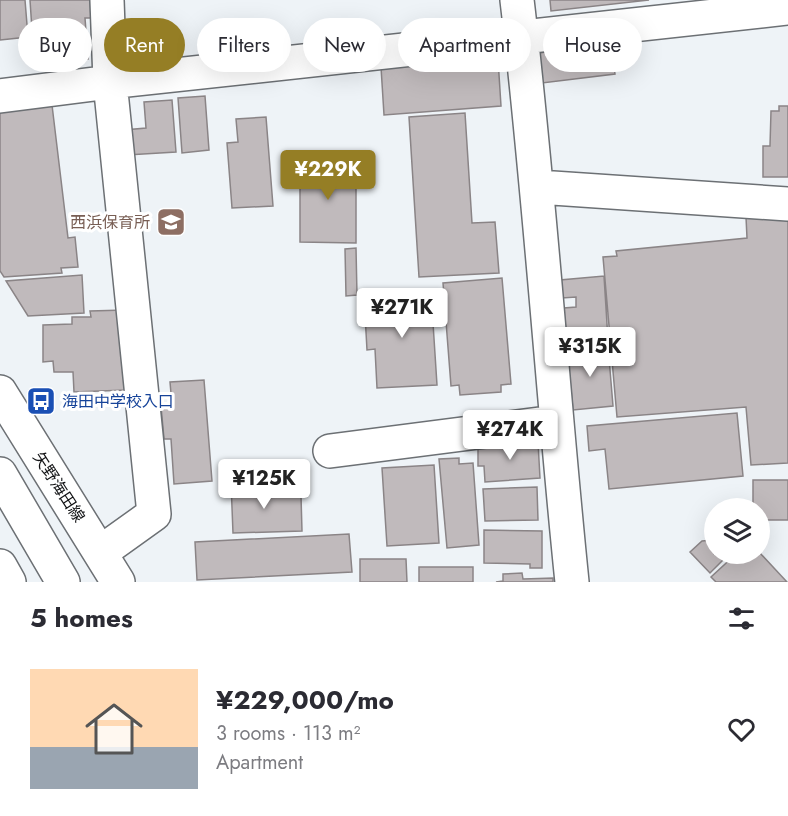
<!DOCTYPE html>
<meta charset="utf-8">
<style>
:root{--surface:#fff;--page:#f7f7f7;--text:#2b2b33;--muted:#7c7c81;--line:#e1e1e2;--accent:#957e25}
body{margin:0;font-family:Jost,"Noto Sans JP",sans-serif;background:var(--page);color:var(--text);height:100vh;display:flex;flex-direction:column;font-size:22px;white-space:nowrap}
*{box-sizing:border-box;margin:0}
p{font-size:20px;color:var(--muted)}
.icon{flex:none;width:33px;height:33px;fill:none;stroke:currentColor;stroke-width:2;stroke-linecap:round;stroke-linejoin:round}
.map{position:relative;height:582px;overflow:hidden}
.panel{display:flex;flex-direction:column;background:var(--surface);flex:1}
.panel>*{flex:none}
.guide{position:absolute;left:18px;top:18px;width:753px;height:54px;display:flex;gap:12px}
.buttons{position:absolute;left:704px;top:498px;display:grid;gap:12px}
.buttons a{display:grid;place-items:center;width:66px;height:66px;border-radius:50%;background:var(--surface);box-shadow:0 6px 24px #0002;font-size:30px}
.price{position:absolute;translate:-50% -51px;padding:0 14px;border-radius:6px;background:#fff;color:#222;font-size:20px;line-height:39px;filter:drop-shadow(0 2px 3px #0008)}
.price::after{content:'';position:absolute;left:50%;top:36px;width:18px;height:14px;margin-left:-9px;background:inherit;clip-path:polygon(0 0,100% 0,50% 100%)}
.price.selected{background:var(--accent);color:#fff}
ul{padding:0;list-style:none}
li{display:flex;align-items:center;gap:18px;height:150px;padding:0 30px}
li+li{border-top:2px solid var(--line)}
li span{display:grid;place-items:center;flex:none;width:168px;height:120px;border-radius:0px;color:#555}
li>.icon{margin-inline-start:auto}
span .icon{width:72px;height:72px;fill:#fffc;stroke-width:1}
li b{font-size:26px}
h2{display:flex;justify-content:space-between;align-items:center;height:72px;padding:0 30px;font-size:26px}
.tag{padding:0 21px;border-radius:27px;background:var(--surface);box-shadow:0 6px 24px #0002;font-size:21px;line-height:54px}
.tag.selected{background:var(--accent);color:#fff}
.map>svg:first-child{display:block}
.building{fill:#c0babc;stroke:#8a8486;stroke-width:1.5}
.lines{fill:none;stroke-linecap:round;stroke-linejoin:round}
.minor-casing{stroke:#6c7074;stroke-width:36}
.major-casing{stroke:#6c7074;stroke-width:36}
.highway-casing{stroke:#6c7074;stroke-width:36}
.minor{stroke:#fff;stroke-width:33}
.major{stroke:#fff;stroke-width:33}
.highway{stroke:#fff;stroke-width:33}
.labels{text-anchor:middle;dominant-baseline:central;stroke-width:6;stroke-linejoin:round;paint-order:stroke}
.education-label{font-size:16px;fill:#785e54;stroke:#fff;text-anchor:end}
.transit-label{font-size:16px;fill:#164399;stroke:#fff;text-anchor:start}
.street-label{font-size:16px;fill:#111214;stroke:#fff}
</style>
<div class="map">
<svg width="788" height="582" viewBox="0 0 788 582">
<rect width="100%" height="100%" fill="#eef3f7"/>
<path class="building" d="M 0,0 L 25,0 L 28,37 L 0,40 Z
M 30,0 L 90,0 L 91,18 L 85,18 L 88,59 L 70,60 L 71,65 L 51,67 L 50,59 L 34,60 Z
M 550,0 L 649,0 L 551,11 Z
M 611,45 L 615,74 L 542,83 L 538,53 Z
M 498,59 L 501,106 L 384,115 L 381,67 Z
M 205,96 L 209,150 L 182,153 L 178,98 Z
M 172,100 L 176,152 L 127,155 L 124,130 L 146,128 L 144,102 Z
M 52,105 L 68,238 L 75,237 L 78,267 L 61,268 L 62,273 L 4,277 L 0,271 L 0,110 Z
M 779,106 L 788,106 L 788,177 L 763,177 L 763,146 L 770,146 L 771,111 L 779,111 Z
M 465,113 L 472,223 L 495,222 L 499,273 L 419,277 L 409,117 Z
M 266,117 L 273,206 L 232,208 L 227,143 L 238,142 L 236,119 Z
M 300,160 L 356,161 L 356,243 L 300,242 Z
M 788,216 L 788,463 L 751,465 L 746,407 L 617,417 L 603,257 L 617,256 L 616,251 L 747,238 L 746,217 Z
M 356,248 L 357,295 L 346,296 L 345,249 Z
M 82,275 L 84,313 L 28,316 L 6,281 Z
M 604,276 L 608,340 L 565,343 L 564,308 L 576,307 L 576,297 L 562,298 L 560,280 Z
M 502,278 L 511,384 L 501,385 L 501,392 L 460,395 L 459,385 L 451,386 L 443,283 Z
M 431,292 L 437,385 L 377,388 L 375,349 L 367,350 L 364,296 Z
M 125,310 L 127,390 L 74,392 L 73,372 L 54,372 L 53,361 L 43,362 L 43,325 L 72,324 L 72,317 L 91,317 L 90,311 Z
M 608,346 L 613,406 L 573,410 L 567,349 Z
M 204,380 L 212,481 L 174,484 L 171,439 L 164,439 L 161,406 L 172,405 L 170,382 Z
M 737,413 L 743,476 L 609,489 L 605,449 L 589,451 L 587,426 Z
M 526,437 L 527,443 L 538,442 L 540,478 L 485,482 L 484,466 L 478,466 L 478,447 Z
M 459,458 L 459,464 L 473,463 L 479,545 L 447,548 L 439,459 Z
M 434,465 L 439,543 L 387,546 L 382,468 Z
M 753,480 L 788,480 L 788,520 L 759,520 L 759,508 L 753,508 Z
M 266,481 L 266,496 L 301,496 L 302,531 L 233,533 L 231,482 Z
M 537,487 L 538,520 L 485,521 L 483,489 Z
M 484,530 L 542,531 L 542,568 L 530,568 L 530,564 L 484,563 Z
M 349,534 L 352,572 L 197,580 L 195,542 Z
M 714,540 L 714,554 L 729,554 L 710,573 L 690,552 L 702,541 Z
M 759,552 L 787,582 L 716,582 L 711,577 L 736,554 Z
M 360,559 L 406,559 L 407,582 L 360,582 Z
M 419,567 L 473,567 L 473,582 L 419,582 Z
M 522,573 L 523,579 L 553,578 L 553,582 L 496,582 L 503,581 L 503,574 Z"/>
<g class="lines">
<g class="minor-casing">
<path id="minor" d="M 517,0 C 540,194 552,388 572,582
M 0,96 L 110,82 L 788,8
M 538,187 L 788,204
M 330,451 L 555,422
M 101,552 L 154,514 L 110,82 L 107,0"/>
</g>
<g class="major-casing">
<path id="major" d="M 0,392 L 118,582"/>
</g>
<g class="highway-casing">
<path id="highway" d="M 0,474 L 63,582
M 0,566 L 9,582"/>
</g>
<use href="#minor" class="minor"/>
<use href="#major" class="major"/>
<use href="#highway" class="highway"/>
</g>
<defs>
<g id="school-square" transform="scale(1.5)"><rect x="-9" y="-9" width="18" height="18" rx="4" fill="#8d6e63" stroke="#fff"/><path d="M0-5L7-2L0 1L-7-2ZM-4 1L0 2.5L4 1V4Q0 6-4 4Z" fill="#fff"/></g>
<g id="bus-square" transform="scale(1.5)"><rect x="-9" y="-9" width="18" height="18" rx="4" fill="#1a4fb4" stroke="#fff"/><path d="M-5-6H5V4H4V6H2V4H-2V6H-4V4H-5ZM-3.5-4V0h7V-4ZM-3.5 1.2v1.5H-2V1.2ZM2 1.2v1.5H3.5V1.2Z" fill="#fff"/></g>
</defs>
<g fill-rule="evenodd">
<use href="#school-square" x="171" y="222"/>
<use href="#bus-square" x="41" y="401"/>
</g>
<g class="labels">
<g class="education-label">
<text x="150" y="222">西浜保育所</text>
</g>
<g class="transit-label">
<text x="62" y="401">海田中学校入口</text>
</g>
<g class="street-label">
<text transform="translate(59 487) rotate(57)">矢野海田線</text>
</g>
</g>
</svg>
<div class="buttons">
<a><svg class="icon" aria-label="layers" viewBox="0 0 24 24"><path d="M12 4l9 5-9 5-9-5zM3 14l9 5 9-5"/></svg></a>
</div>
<b class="price selected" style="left:328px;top:201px">¥229K</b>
<b class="price" style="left:402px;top:339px">¥271K</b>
<b class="price" style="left:590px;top:378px">¥315K</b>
<b class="price" style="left:510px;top:461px">¥274K</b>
<b class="price" style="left:264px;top:510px">¥125K</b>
<div class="guide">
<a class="tag">Buy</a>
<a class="tag selected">Rent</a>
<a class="tag">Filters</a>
<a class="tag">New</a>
<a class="tag">Apartment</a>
<a class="tag">House</a>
</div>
</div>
<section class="panel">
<h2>5 homes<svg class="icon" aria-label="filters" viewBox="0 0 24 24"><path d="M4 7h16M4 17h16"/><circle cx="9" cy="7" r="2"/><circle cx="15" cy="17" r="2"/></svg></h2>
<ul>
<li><span style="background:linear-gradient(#ffd9b3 65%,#9aa5b1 0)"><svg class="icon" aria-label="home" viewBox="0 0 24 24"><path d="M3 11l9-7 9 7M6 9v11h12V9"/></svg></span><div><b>¥229,000/mo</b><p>3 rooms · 113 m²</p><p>Apartment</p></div><svg class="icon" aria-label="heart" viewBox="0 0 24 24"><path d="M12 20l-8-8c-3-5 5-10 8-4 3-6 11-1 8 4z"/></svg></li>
</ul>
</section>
